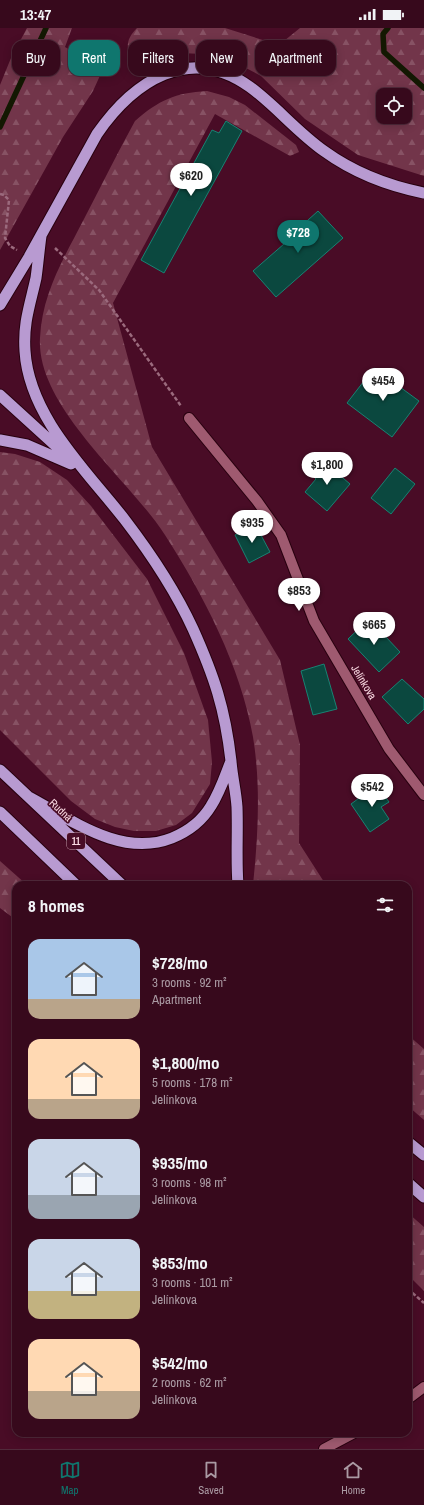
<!DOCTYPE html>
<meta charset="utf-8">
<style>
:root{--surface:#37091c;--page:#421729;--text:#f1f3f6;--muted:#aa9aa3;--line:#512a3b;--accent:#0f766e}
body{margin:0;font-family:"Archivo Narrow",sans-serif;background:var(--page);color:var(--text);height:100vh;display:flex;flex-direction:column;font-size:15px;white-space:nowrap}
*{box-sizing:border-box;margin:0}
p{font-size:13px;color:var(--muted)}
.icon{flex:none;width:22px;height:22px;fill:none;stroke:currentColor;stroke-width:2;stroke-linecap:round;stroke-linejoin:round}
.map{position:relative;flex:1;overflow:hidden}
.sheet{position:absolute;left:12px;top:853px;width:400px;height:556px;display:flex;flex-direction:column;background:var(--surface);border-radius:12px;box-shadow:0 2px 10px #0003,0 0 0 1px var(--line)}
.sheet>*{flex:none}
.guide{position:absolute;left:12px;top:12px;width:400px;height:36px;display:flex;gap:8px}
.buttons{position:absolute;left:376px;top:60px;display:grid;gap:8px}
.buttons a{display:grid;place-items:center;width:36px;height:36px;border-radius:8px;background:var(--surface);box-shadow:0 2px 10px #0003,0 0 0 1px var(--line);font-size:20px}
.price{position:absolute;translate:-50% -34px;padding:0 9px;border-radius:14px;background:#fff;color:#222;font-size:13px;line-height:26px;filter:drop-shadow(0 1px 2px #0008)}
.price::after{content:'';position:absolute;left:50%;top:24px;width:12px;height:9px;margin-left:-6px;background:inherit;clip-path:polygon(0 0,100% 0,50% 100%)}
.price.current{background:var(--accent);color:#fff}
ul{padding:0;list-style:none}
li{display:flex;align-items:center;gap:12px;height:100px;padding:0 16px}
li span{display:grid;place-items:center;flex:none;width:112px;height:80px;border-radius:12px;color:#555}
li>.icon{margin-inline-start:auto}
span .icon{width:48px;height:48px;fill:#fffc;stroke-width:1}
li b{font-size:17px}
h2{display:flex;justify-content:space-between;align-items:center;height:48px;padding:0 16px;font-size:17px}
.chip{padding:0 14px;border-radius:12px;background:var(--surface);box-shadow:0 2px 10px #0003,0 0 0 1px var(--line);font-size:14px;line-height:36px}
.chip.current{background:var(--accent);color:#fff}
.status{display:flex;justify-content:space-between;align-items:center;height:28px;padding:0 20px;background:var(--surface);direction:ltr}
.status svg{height:11px;fill:currentColor}
.tabs{display:flex;justify-content:space-around;align-items:center;height:56px;border-top:1px solid var(--line);background:var(--surface);font-size:11px;color:var(--muted)}
.tabs a{display:grid;justify-items:center;gap:2px}
.tabs .current{color:var(--accent)}
.map>svg:first-child{display:block}
.forest{fill:url(#forest-firs);fill-rule:evenodd}
.lines{fill:none;stroke-linecap:round;stroke-linejoin:round}
.stream{stroke:#131802;stroke-width:5.5}
.building{fill:#0b483f;stroke:#188373}
.minor-casing{stroke:#28000f;stroke-width:12}
.trunk-casing{stroke:#28000f;stroke-width:13}
.path{stroke:#9b6a7d;stroke-width:2.5;stroke-dasharray:4 2;stroke-linecap:butt}
.minor{stroke:#9f5a70;stroke-width:10}
.trunk{stroke:#b89ad1;stroke-width:11}
.labels{text-anchor:middle;dominant-baseline:central;stroke-width:3.5;stroke-linejoin:round;paint-order:stroke}
.shield{fill:#490c26;stroke:#c59caa;stroke-width:1}
.shield-label{font-size:10px;font-weight:bold;fill:#fad9e2}
.street-label{font-size:11px;fill:#fad9e2;stroke:#490c26}
</style>
<div class="status"><b>13:47</b><svg viewBox="0 0 49 12"><path d="M0 12V9h3v3zM5 12V6h3v6zM10 12V3h3v9zM15 12V0h3v12zM26 1h20v11H26zM47 4h2v5h-2z"/></svg></div>
<div class="map">
<svg width="424" height="1421" viewBox="0 0 424 1421">
<defs>
<pattern id="forest-firs" width="22" height="20" patternUnits="userSpaceOnUse"><rect width="22" height="20" fill="#72354a"/><path d="M5 1l3.5 6h-7zM16 11l3.5 6h-7z" fill="#875264"/></pattern>
</defs>
<rect width="100%" height="100%" fill="#490c26"/>
<path class="forest" d="M 27,0 L 72,0 L 65,19 L 103,41 L 93,63 L 63,109 L 0,222 L 0,57 L 11,30 Z
M 137,0 L 225,0 L 279,17 L 300,0 L 424,0 L 424,148 L 358,127 L 305,91 L 261,48 L 246,40 L 202,26 L 181,25 L 147,35 L 130,31 C 126,17 127,10 137,0 ZM 383,67 L 405,67 L 405,89 L 383,89 Z
M 207,63 L 229,69 L 245,77 L 296,117 L 299,124 L 290,128 L 215,86 L 113,275 L 152,419 L 280,632 L 300,717 L 299,815 L 326,857 L 253,857 C 258,808 261,758 253,709 C 241,639 203,566 165,507 C 130,452 36,379 40,310 C 42,265 64,230 84,191 C 101,158 117,126 135,93 C 159,72 175,65 207,63 Z
M 0,424 L 15,426 L 40,434 L 67,452 L 91,478 L 147,551 L 184,625 L 208,692 L 212,734 L 210,756 L 192,785 L 176,797 L 156,803 L 134,803 L 115,799 L 95,791 L 71,773 L 0,702 Z
M 0,833 L 27,857 L 16,857 L 16,892 L 0,880 Z
M 408,1007 L 424,1021 L 424,1092 L 408,1078 Z
M 408,1185 L 424,1199 L 424,1263 L 408,1247 Z"/>
<g class="lines">
<path class="stream" d="M 388,0 L 383,6 L 384,24 L 424,60
M 0,99 L 46,0"/>
</g>
<path class="building" d="M 226,93 L 242,103 L 164,245 L 141,232 L 212,102 L 219,105 Z
M 318,183 L 343,210 L 276,269 L 253,243 L 300,202 L 298,201 Z
M 374,340 L 419,373 L 392,409 L 347,375 Z
M 323,433 L 350,456 L 327,483 L 305,464 L 316,451 L 311,446 Z
M 395,440 L 415,456 L 391,486 L 371,470 Z
M 255,496 L 270,524 L 249,535 L 235,507 Z
M 369,591 L 400,624 L 379,644 L 348,611 Z
M 324,636 L 337,681 L 313,687 L 301,643 Z
M 402,651 L 424,671 L 424,681 L 408,696 L 382,669 Z
M 377,757 L 389,774 L 381,779 L 389,791 L 370,804 L 351,776 Z"/>
<g class="lines">
<g class="minor-casing">
<path id="minor" d="M 189,390 L 257,473 L 281,507 L 314,593 L 389,721 L 424,767
M 408,1371 L 424,1359
M 324,1421 L 354,1405"/>
</g>
<g class="trunk-casing">
<path id="trunk" d="M 41,208 C 39,222 38,236 36,250 C 30,277 23,295 25,323 C 29,389 87,443 125,492 C 151,526 175,562 193,601 C 214,648 225,680 231,733 C 232,748 236,763 237,779 C 238,805 236,831 238,857
M 0,277 L 29,229 L 97,106 C 133,54 189,15 250,59 C 276,78 297,104 324,123 C 353,144 389,158 424,165
M 0,367 L 68,429
M 0,412 L 27,417 L 71,436
M 0,742 L 122,857
M 29,769 C 72,792 121,830 172,810 C 189,803 202,793 211,778 C 220,764 225,748 231,733
M 0,784 L 76,857
M 408,1114 L 424,1127
M 408,1155 L 424,1169"/>
</g>
<path class="path" d="M 0,166 L 4,167 L 9,172 L 5,210 L 10,218 L 17,222
M 55,220 L 99,262 L 181,378
M 408,1261 L 424,1275"/>
<use href="#minor" class="minor"/>
<use href="#trunk" class="trunk"/>
</g>
<g class="labels">
<rect class="shield" x="67" y="805" width="18" height="16" rx="3"/>
<g class="shield-label">
<text x="76" y="813">11</text>
</g>
<g class="street-label">
<text transform="translate(364 654) rotate(59)">Jelínkova</text>
<text transform="translate(61 782) rotate(43)">Rudná</text>
</g>
</g>
</svg>
<div class="buttons">
<a><svg class="icon" aria-label="locate" viewBox="0 0 24 24"><circle cx="12" cy="12" r="6"/><path d="M12 2v4M12 18v4M2 12h4M18 12h4"/></svg></a>
</div>
<b class="price" style="left:191px;top:169px">$620</b>
<b class="price current" style="left:298px;top:226px">$728</b>
<b class="price" style="left:383px;top:374px">$454</b>
<b class="price" style="left:327px;top:458px">$1,800</b>
<b class="price" style="left:252px;top:516px">$935</b>
<b class="price" style="left:299px;top:584px">$853</b>
<b class="price" style="left:374px;top:618px">$665</b>
<b class="price" style="left:372px;top:780px">$542</b>
<div class="guide">
<a class="chip">Buy</a>
<a class="chip current">Rent</a>
<a class="chip">Filters</a>
<a class="chip">New</a>
<a class="chip">Apartment</a>
</div>
<section class="sheet">
<h2>8 homes<svg class="icon" aria-label="filters" viewBox="0 0 24 24"><path d="M4 7h16M4 17h16"/><circle cx="9" cy="7" r="2"/><circle cx="15" cy="17" r="2"/></svg></h2>
<ul>
<li><span style="background:linear-gradient(#a9c7e8 75%,#b9a48a 0)"><svg class="icon" aria-label="home" viewBox="0 0 24 24"><path d="M3 11l9-7 9 7M6 9v11h12V9"/></svg></span><div><b>$728/mo</b><p>3 rooms · 92 m²</p><p>Apartment</p></div></li>
<li><span style="background:linear-gradient(#ffd9b3 75%,#b9a48a 0)"><svg class="icon" aria-label="home" viewBox="0 0 24 24"><path d="M3 11l9-7 9 7M6 9v11h12V9"/></svg></span><div><b>$1,800/mo</b><p>5 rooms · 178 m²</p><p>Jelínkova</p></div></li>
<li><span style="background:linear-gradient(#c9d6e8 70%,#9aa5b1 0)"><svg class="icon" aria-label="home" viewBox="0 0 24 24"><path d="M3 11l9-7 9 7M6 9v11h12V9"/></svg></span><div><b>$935/mo</b><p>3 rooms · 98 m²</p><p>Jelínkova</p></div></li>
<li><span style="background:linear-gradient(#c9d6e8 65%,#c2b280 0)"><svg class="icon" aria-label="home" viewBox="0 0 24 24"><path d="M3 11l9-7 9 7M6 9v11h12V9"/></svg></span><div><b>$853/mo</b><p>3 rooms · 101 m²</p><p>Jelínkova</p></div></li>
<li><span style="background:linear-gradient(#ffd9b3 65%,#b9a48a 0)"><svg class="icon" aria-label="home" viewBox="0 0 24 24"><path d="M3 11l9-7 9 7M6 9v11h12V9"/></svg></span><div><b>$542/mo</b><p>2 rooms · 62 m²</p><p>Jelínkova</p></div></li>
</ul>
</section>
</div>
<nav class="tabs">
<a class="current"><svg class="icon" aria-label="map" viewBox="0 0 24 24"><path d="M3 6l6-2 6 2 6-2v14l-6 2-6-2-6 2zM9 4v14M15 6v14"/></svg>Map</a>
<a><svg class="icon" aria-label="saved" viewBox="0 0 24 24"><path d="M7 4h10v16l-5-4-5 4z"/></svg>Saved</a>
<a><svg class="icon" aria-label="home" viewBox="0 0 24 24"><path d="M3 11l9-7 9 7M6 9v11h12V9"/></svg>Home</a>
</nav>
